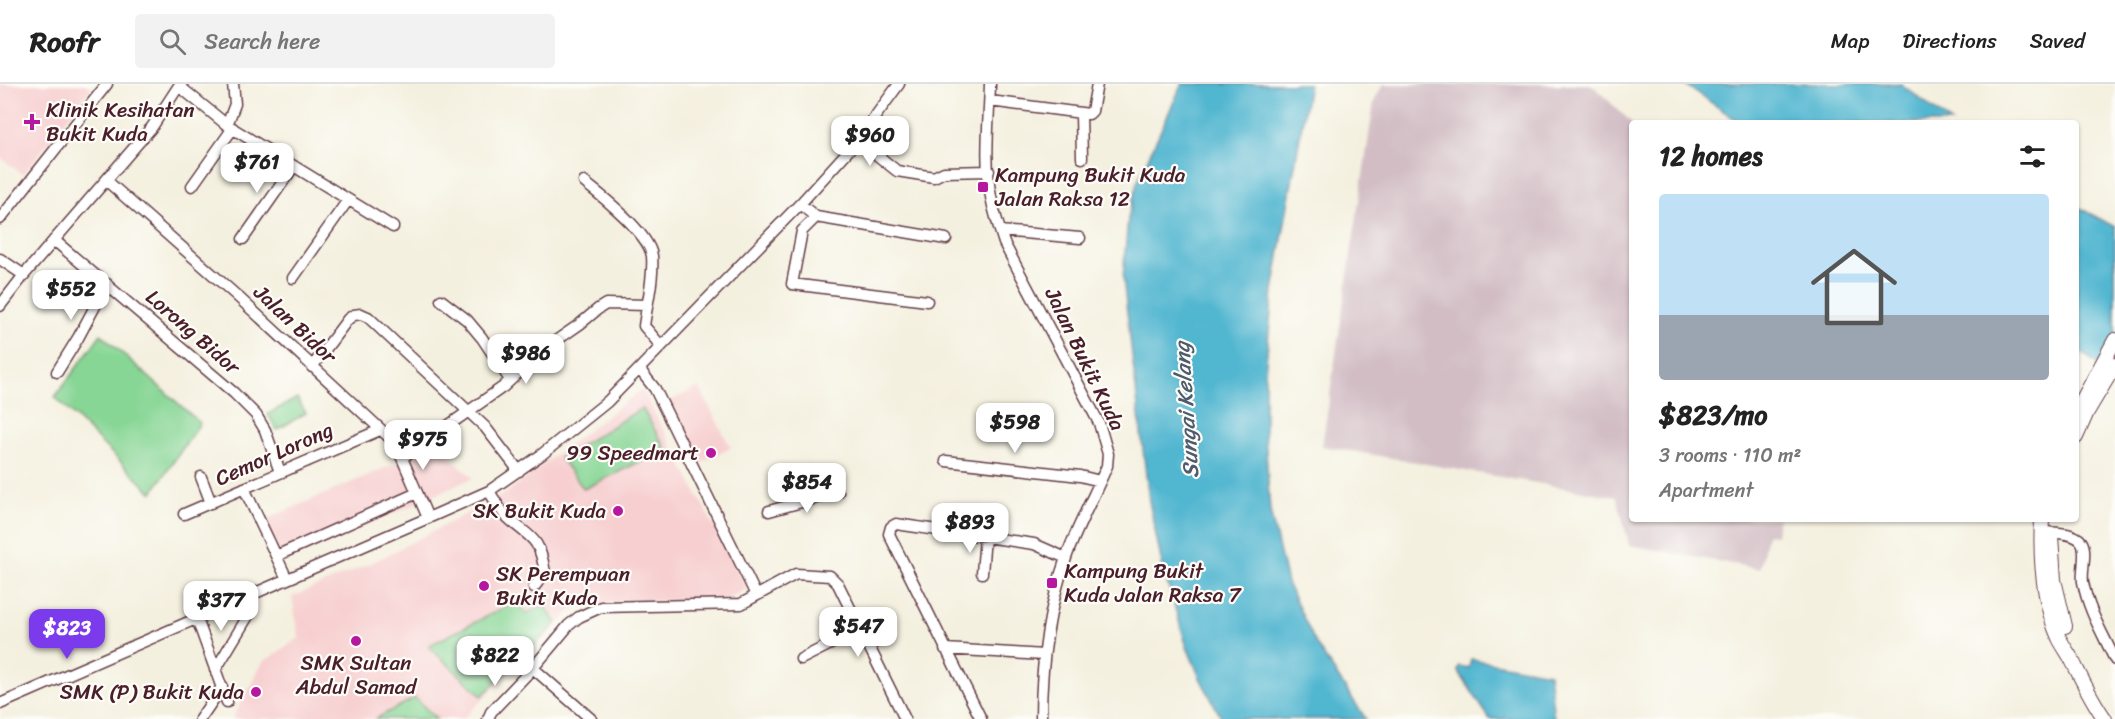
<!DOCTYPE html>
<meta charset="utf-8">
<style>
:root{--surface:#fff;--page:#f2f2f2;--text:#222;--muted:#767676;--line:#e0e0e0;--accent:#7c3aed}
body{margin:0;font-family:Sriracha,sans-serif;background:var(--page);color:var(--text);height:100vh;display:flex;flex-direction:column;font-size:22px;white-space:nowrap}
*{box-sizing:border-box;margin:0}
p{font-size:20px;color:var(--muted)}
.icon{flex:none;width:33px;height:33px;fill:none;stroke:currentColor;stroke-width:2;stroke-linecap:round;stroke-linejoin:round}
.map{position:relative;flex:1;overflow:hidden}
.side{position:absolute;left:1629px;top:36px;width:450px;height:402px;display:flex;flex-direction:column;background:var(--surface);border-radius:6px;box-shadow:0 2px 4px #0004}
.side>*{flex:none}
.price{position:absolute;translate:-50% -51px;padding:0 14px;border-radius:12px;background:#fff;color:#222;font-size:20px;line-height:39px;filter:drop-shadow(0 2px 3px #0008)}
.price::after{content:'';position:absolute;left:50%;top:36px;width:18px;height:14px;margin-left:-9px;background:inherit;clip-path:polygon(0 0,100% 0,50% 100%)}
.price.on{background:var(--accent);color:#fff}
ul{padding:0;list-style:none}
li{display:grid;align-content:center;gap:12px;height:318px;padding:0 30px}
li span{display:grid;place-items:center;height:186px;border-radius:6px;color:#555}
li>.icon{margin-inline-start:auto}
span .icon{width:108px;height:108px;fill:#fffc;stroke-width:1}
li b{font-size:26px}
h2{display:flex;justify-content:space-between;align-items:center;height:72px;padding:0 30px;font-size:26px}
header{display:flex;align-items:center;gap:36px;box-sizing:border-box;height:84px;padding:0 30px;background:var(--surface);border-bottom:2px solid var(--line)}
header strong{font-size:28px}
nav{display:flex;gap:33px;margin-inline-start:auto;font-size:21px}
.search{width:420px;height:54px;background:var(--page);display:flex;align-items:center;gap:15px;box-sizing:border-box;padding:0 21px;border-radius:6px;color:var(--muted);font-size:22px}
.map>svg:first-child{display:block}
.built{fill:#f7cfd0}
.industrial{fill:#d2bdc5}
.green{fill:#87d695;stroke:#687a60;stroke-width:1.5}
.water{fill:#51b6d0;stroke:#4e6a7e;stroke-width:1.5}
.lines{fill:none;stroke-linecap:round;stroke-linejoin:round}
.minor-casing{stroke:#643e46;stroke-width:13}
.major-casing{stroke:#643e46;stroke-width:16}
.minor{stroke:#fff;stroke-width:10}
.major{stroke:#fff;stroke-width:14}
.poi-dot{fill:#b5179e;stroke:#fdfcf7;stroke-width:2}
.labels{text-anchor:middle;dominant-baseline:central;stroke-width:4.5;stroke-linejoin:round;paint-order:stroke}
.poi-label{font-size:21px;fill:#4a1f2b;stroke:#fdfcf7;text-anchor:start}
.street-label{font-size:21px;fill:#4a1f2b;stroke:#fdfcf7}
.water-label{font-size:22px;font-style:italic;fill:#4d5b6d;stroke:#fdfcf7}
</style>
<header>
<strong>Roofr</strong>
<div class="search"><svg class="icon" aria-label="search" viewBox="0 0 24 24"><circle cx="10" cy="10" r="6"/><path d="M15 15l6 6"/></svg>Search here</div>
<nav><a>Map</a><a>Directions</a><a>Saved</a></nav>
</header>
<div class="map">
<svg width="2115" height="635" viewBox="0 0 2115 635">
<rect width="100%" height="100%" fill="#fdfcf7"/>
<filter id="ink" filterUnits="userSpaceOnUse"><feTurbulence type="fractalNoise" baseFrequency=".0167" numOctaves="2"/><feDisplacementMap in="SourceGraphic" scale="12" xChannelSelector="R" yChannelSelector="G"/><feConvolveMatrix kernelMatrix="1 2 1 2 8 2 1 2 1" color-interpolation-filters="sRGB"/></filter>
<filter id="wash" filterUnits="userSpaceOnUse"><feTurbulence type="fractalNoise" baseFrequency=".008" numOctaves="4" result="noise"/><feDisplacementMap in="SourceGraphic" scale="24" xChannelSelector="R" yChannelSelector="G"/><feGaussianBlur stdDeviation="1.35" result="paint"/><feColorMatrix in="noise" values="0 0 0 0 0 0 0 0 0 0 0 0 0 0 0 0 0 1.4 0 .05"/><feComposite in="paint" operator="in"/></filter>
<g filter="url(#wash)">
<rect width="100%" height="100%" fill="#f4f0df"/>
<path class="built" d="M 0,0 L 85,0 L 91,4 L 23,91 L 0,73 Z
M 699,303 L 731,364 L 696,381 L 665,319 Z
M 642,305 L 747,505 L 726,515 L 579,519 L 463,635 L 232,635 L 263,578 L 299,554 L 292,513 L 376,477 L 506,409 Z
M 432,356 L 473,394 L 283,478 L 262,437 L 408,374 Z"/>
<path class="industrial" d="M 1383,0 L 1591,0 L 1632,39 L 1632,435 L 1778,435 L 1776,451 L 1767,450 L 1760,485 L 1629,461 L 1617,413 L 1322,362 L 1374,18 Z"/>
<path class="green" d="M 101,250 L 200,339 L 152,409 L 55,313 Z
M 297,314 L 306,329 L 277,346 L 268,330 Z
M 642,324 L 666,365 L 584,405 L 560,374 Z
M 517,517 L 526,530 L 544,521 L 557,539 L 482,612 L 428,562 Z
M 415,614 L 437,635 L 375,635 Z"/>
<path class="water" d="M 1182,0 L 1309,0 L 1273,207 L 1265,289 L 1265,350 L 1270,427 L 1287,499 L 1317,562 L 1366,635 L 1222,635 L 1201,596 L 1187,563 L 1163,485 L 1149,417 L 1123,194 L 1128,134 L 1138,96 Z
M 1684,0 L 1901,0 L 1951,39 L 1741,39 Z
M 2076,122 L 2115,143 L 2115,292 L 2076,265 Z
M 1471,575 L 1549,589 L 1554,635 L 1490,635 L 1458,587 L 1459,582 L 1469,584 Z"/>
</g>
<g filter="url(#ink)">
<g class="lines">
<g class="minor-casing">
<path id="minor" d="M 990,0 C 989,37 984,77 991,113 C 994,128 999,144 1004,159 L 1099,339 L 1108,370 L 1107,382 C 1094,412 1078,441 1067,471 C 1048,524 1041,579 1041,635
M 179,2 L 227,41 L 393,143
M 990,17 L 1089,30 L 1092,27 L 1097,0
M 1081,30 L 1082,74
M 227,41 L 235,20 L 233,0
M 858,56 L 897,87 L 934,93 L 944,88 L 989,87
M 107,97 L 237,212 L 390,354 L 402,374 L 428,434
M 584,98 C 602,112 649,150 652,172 C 654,195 647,219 644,242 L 661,262
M 192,102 L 233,44
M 800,120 L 816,133 L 946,155
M 816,133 L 802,147 L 792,200 L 927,217
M 0,135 L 107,0
M 1000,147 L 1080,154
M 243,155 L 294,82
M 54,156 L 234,309 L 256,331 L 265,346 L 280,388
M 0,175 L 24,191
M 293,194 L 348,116
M 441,216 L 467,236 L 482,254 L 510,296
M 0,222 L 24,191 L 152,43 L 180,0
M 312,283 L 348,235 L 354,231 L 361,230 L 368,233 L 485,343 L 519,387
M 640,286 L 655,305 L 756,511
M 57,288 L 78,254 L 107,200
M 402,374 L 503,303 L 544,265 L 580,240 L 598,225 L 606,220 L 647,221
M 946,377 L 1080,392 L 1100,397
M 201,393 L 211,419
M 244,404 L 287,495
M 489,407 C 494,415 499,424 505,431 C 529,455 539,449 545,489 L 534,503
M 769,427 L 838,408
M 184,430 L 380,346
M 2045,448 C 2055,449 2073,448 2081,457 C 2088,466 2081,486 2083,498 C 2088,526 2103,550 2115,576
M 276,472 L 417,409
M 982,489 L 985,453
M 197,535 L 227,618
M 945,565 L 1044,571
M 801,575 L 860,545
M 533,584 L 591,635
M 216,585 L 251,527 L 247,513
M 0,620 L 428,434 L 489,407 L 541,371 L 607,318 L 800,120 L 858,56 L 899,0
M 200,635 L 222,603
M 488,635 L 491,628 L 533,584 L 569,541 L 579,533 L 601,523 L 741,520 L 796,490 L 830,492 L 838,500 L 905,635
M 981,635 L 889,450 L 891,443 L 896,440 L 1034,460 L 1066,474"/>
</g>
<g class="major-casing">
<path id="major" d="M 2076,328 L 2115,256
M 2076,353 L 2087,328 L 2115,281
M 2042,435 C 2040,474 2043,518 2059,554 C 2063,562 2069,570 2073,578 C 2083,598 2092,617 2105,635
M 2051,452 L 2054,496 L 2065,542"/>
</g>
<use href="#minor" class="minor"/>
<use href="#major" class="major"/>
</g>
</g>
<g class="poi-dot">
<path d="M29 29h6v6h6v6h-6v6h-6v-6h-6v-6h6z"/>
<rect x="977" y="97" width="12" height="12" rx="3"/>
<circle cx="711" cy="369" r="6"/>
<circle cx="618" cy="427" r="6"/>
<rect x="1046" y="493" width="12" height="12" rx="3"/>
<circle cx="484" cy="502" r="6"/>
<circle cx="356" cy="557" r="6"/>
<circle cx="256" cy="608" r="6"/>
</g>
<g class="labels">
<g class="poi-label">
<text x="46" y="26">Klinik Kesihatan<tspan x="46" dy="24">Bukit Kuda</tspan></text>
<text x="995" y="91">Kampung Bukit Kuda<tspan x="995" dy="24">Jalan Raksa 12</tspan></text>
<text x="699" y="369" text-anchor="end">99 Speedmart</text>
<text x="606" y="427" text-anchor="end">SK Bukit Kuda</text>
<text x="1064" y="487">Kampung Bukit<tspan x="1064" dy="24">Kuda Jalan Raksa 7</tspan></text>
<text x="496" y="490">SK Perempuan<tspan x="496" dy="24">Bukit Kuda</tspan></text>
<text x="356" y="579" text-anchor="middle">SMK Sultan<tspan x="356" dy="24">Abdul Samad</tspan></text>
<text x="244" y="608" text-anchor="end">SMK (P) Bukit Kuda</text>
</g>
<g class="street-label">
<text transform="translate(295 240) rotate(43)">Jalan Bidor</text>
<text transform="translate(193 248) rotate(41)">Lorong Bidor</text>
<text transform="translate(1085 275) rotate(64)">Jalan Bukit Kuda</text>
<text transform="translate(274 370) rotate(-24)">Cemor Lorong</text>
</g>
<g class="water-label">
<text transform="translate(1186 326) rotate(-94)">Sungai Kelang</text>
</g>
</g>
</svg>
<b class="price" style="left:870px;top:83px">$960</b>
<b class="price" style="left:257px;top:110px">$761</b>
<b class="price" style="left:71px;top:237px">$552</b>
<b class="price" style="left:526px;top:301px">$986</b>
<b class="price" style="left:1015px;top:370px">$598</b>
<b class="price" style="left:423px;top:387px">$975</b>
<b class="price" style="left:807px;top:430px">$854</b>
<b class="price" style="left:970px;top:470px">$893</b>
<b class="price" style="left:221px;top:548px">$377</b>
<b class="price" style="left:858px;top:574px">$547</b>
<b class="price on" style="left:67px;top:576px">$823</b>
<b class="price" style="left:495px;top:603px">$822</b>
<section class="side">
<h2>12 homes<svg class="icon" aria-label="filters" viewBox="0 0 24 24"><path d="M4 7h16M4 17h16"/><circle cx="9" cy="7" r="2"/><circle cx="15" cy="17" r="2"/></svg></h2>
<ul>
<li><span style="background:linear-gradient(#bfe0f5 65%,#9aa5b1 0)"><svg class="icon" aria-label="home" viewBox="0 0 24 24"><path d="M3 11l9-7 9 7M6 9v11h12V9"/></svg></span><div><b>$823/mo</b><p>3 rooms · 110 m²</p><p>Apartment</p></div></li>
</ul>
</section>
</div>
